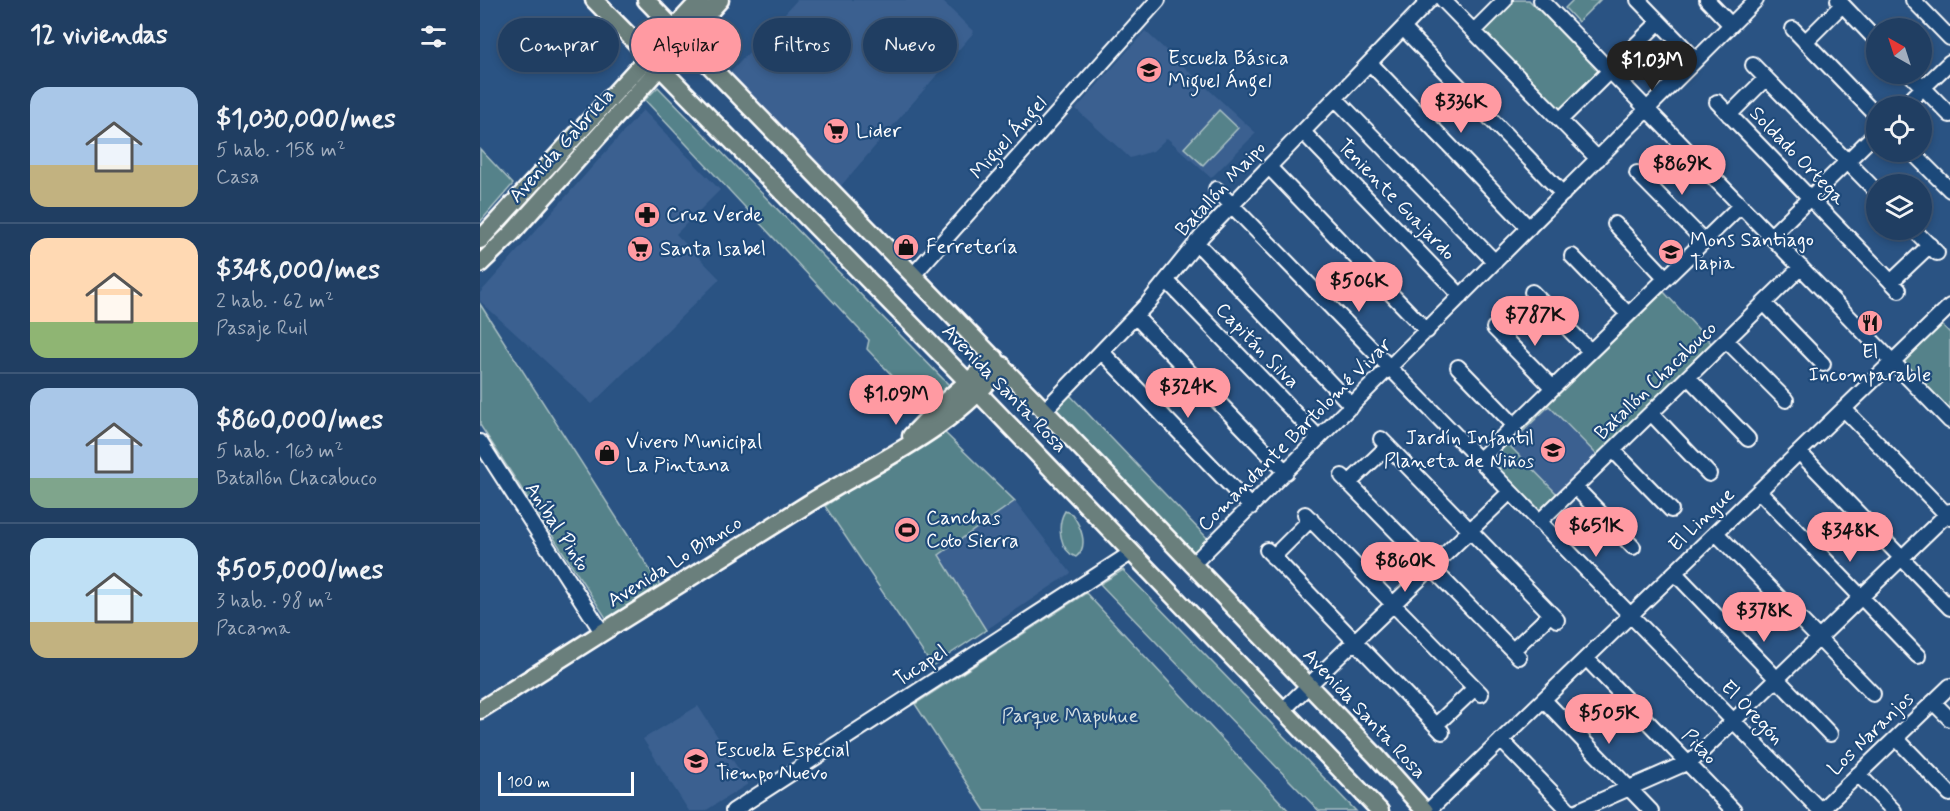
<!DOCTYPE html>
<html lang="es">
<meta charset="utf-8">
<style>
:root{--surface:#203e62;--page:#284568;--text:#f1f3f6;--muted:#a2aebe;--line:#3d5777;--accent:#ff9aa2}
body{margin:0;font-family:Mynerve,sans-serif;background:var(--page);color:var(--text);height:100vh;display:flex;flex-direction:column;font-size:22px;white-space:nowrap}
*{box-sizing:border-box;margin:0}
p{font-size:20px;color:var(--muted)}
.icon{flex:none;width:33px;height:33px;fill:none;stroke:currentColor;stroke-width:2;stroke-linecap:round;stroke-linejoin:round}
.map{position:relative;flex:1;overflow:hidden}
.side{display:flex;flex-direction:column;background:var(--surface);width:480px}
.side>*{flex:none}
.hud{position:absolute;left:18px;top:18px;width:570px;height:54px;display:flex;gap:12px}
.needle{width:39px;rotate:321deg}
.buttons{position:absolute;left:1386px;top:18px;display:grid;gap:12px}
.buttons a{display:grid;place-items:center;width:66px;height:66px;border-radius:50%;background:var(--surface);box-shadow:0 3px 9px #0003,0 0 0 2px var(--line);font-size:30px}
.scale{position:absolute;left:18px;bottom:15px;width:136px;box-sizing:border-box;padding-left:6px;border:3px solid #fff;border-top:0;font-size:16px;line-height:21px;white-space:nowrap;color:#fff;-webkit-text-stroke:4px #1f4a7a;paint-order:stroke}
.price{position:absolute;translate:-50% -51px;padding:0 14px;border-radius:21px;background:var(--accent);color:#111;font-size:20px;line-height:39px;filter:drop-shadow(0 2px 3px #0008)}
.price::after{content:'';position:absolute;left:50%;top:36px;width:18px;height:14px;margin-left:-9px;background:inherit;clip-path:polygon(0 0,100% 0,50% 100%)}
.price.active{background:#222;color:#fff}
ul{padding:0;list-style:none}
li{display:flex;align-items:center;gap:18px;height:150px;padding:0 30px}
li+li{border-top:2px solid var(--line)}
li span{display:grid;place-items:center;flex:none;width:168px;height:120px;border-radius:18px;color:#555}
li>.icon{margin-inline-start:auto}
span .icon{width:72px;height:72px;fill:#fffc;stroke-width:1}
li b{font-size:26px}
h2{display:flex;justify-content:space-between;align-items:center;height:72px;padding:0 30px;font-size:26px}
.chip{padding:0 21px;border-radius:27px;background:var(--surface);box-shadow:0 3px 9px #0003,0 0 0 2px var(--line);font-size:21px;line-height:54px}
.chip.active{background:var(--accent);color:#111}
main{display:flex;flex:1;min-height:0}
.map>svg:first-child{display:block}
.built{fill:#3b6090}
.green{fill:#55828a;stroke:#aac0c4;stroke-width:1.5}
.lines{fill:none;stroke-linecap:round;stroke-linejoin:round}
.minor-casing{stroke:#fff;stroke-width:18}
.major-casing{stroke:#fff;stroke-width:21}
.minor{stroke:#1f4a7a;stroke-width:14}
.major{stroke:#6b7f7c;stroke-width:16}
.labels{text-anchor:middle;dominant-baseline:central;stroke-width:4.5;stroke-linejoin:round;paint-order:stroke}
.poi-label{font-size:20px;fill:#fff;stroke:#1f4a7a;text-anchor:start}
.street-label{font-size:20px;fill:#fff;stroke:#1f4a7a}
.park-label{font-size:20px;fill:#d4e0e2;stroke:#1f4a7a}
</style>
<main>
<section class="side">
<h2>12 viviendas<svg class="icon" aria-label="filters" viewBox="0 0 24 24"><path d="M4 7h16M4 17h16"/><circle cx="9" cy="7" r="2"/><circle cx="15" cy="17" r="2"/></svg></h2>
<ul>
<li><span style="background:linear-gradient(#a9c7e8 65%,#c2b280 0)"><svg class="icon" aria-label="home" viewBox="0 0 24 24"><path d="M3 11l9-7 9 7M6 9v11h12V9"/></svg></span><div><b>$1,030,000/mes</b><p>5 hab. · 158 m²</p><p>Casa</p></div></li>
<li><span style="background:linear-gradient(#ffd9b3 70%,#8fb573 0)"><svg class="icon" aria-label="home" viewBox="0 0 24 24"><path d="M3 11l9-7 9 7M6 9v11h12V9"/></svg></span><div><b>$348,000/mes</b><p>2 hab. · 62 m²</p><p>Pasaje Ruil</p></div></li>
<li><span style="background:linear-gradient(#a9c7e8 75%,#7fa58c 0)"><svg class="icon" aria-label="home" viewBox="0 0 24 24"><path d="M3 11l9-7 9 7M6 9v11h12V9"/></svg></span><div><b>$860,000/mes</b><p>5 hab. · 163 m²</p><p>Batallón Chacabuco</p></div></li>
<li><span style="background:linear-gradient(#bfe0f5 70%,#c2b280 0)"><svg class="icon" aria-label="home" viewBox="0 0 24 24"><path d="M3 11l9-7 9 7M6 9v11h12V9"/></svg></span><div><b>$505,000/mes</b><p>3 hab. · 98 m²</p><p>Pacama</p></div></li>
</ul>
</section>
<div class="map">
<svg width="1470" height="811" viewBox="0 0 1470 811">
<rect width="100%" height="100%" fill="#2a5383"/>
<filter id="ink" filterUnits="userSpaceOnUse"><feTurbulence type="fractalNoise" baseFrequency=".0167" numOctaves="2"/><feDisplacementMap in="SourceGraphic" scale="12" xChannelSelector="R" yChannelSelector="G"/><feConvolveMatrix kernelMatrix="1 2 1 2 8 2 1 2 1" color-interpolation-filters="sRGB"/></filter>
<g filter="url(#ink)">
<path class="built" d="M 317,0 L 461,0 L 494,32 L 359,188 L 249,74 Z
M 665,31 L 776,133 L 731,178 L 687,138 L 673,151 L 650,158 L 596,109 Z
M 163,110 L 240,190 L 196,234 L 240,279 L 112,404 L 0,301 L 0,293 Z
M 1069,406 L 1117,455 L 1077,494 L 1029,445 Z
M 535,501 L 591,573 L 506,630 L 459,555 Z
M 218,706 L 268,784 L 225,811 L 209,811 L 163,739 Z"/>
<path class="green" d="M 1031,0 L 1049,0 L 1121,74 L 1080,113 L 999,30 Z
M 1093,0 L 1120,0 L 1098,22 L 1085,8 Z
M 178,87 L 469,385 L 443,408 L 387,349 L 389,340 L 165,100 Z
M 739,110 L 758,128 L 723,165 L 704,148 Z
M 0,149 L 33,184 L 0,222 Z
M 1184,292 L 1232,344 L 1117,455 L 1069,406 L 1029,445 L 1077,494 L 1059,511 L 1010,461 Z
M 0,304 L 181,587 L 128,621 L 0,425 Z
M 1462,325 L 1470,333 L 1470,412 L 1422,363 Z
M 588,393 L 730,541 L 715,557 L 573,408 Z
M 462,430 L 535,501 L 459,555 L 506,630 L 452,666 L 345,506 Z
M 585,511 L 592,514 C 600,525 610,546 596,557 C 580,551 576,526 585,511 Z
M 643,570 L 876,811 L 839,811 L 620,584 Z
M 606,593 L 809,811 L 505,811 L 435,704 Z"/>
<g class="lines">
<g class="minor-casing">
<path id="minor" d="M 963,0 L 1118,159
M 1061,0 L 1470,421
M 1158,0 L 1216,60
M 1227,0 L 1251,25
M 1358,0 L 1396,40
M 1433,0 L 1470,38
M 923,28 L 1083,194
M 1313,29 L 1396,115
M 994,31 L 1025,0
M 1325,42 L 1362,5
M 890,63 L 1049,228
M 1273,65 L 1396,191
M 1430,74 L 1470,115
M 855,98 L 1015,262
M 1237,102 L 1419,290
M 1424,106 L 1470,62
M 1249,115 L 1286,78
M 1080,120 L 1179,22
M 823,132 L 981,296
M 1432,152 L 1470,190
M 789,167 L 947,331
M 1157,173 L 1224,241
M 736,189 L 1341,811
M 1135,224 L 1186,278
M 1434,230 L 1457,253
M 1290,237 L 1396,133
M 716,242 L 872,406
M 1092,256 L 1148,314
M 434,274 L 678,0
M 687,281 L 839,438
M 1411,282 L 1450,245
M 1052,292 L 1110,351
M 1284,303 L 1343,364
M 656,317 L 806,472
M 1014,328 L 1073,388
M 1246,340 L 1306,400
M 622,352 L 771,507
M 978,367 L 1034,425
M 1208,377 L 1268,439
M 1364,409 L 1470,518
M 565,410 L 668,303 L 722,236 L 950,0
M 1171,413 L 1229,474
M 901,439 L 1077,620
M 0,442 L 122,632
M 1133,450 L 1191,510
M 1319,452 L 1470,608
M 999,460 L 1260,206
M 862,476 L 1039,657
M 869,483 L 908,446
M 1095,487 L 1153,547
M 1279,491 L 1438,656
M 825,514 L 1001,694
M 1059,522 L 1321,267
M 1236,533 L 1393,694
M 787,550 L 962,732
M 793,557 L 831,519
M 712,565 L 1276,0
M 1195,573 L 1350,734
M 1033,650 L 1071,614
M 1106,658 L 1254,811
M 1064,700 L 1171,811
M 1453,702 L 1470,719
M 802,711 L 1030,492
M 956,725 L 995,688
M 1416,738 L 1470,794
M 1021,740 L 1090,811
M 1378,774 L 1414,811
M 253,811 L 651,553
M 948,811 L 1470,306
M 1097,811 L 1213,760 L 1470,511
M 1340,811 L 1470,686"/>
</g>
<g class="major-casing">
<path id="major" d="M 114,0 L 488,382 L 900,811
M 166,0 L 628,476 L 897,757 L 945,811
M 0,240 L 220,0
M 0,264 L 32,233 L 240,0
M 431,436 L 461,405 L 515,358
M 0,710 C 110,640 220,571 331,502 C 396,462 476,428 522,365"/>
</g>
<use href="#minor" class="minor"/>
<use href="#major" class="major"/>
</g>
</g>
<defs>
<g id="school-disc" transform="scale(1.35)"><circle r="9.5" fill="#ff9aa2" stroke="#1f4a7a"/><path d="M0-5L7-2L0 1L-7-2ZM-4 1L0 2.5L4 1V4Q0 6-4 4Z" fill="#111"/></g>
<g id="supermarket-disc" transform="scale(1.35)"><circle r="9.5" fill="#ff9aa2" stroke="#1f4a7a"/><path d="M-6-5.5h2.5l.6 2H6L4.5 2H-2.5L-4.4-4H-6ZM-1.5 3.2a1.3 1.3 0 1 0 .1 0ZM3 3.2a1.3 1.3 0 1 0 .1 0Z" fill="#111"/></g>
<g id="pharmacy-disc" transform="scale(1.35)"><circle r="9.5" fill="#ff9aa2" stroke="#1f4a7a"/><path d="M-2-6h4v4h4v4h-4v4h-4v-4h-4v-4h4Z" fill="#111"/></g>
<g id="shop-disc" transform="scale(1.35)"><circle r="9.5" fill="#ff9aa2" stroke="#1f4a7a"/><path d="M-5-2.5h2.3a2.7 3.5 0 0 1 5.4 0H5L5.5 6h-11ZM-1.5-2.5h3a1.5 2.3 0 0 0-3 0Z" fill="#111"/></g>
<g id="restaurant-disc" transform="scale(1.35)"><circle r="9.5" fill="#ff9aa2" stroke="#1f4a7a"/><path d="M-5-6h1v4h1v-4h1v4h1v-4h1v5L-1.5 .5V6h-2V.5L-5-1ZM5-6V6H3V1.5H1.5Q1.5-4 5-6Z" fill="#111"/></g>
<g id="stadium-disc" transform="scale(1.35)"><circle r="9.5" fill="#ff9aa2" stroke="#1f4a7a"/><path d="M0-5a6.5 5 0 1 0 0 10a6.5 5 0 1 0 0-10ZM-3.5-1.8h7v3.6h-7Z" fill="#111"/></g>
</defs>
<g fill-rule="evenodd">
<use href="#school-disc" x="669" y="70"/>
<use href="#supermarket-disc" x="356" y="131"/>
<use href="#pharmacy-disc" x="167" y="215"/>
<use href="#shop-disc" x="426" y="247"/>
<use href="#supermarket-disc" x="160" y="249"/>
<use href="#school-disc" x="1191" y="252"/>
<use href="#restaurant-disc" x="1390" y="323"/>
<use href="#school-disc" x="1073" y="450"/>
<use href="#shop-disc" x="127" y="453"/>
<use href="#stadium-disc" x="427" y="530"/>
<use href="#school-disc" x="216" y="761"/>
</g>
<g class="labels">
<g class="poi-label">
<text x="688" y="58">Escuela Básica<tspan x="688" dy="23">Miguel Ángel</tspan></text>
<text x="376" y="131">Lider</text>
<text x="186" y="215">Cruz Verde</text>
<text x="1210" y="240">Mons Santiago<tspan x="1210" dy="23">Tapia</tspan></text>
<text x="446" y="247">Ferretería</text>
<text x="180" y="249">Santa Isabel</text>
<text x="1390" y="352" text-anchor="middle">El<tspan x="1390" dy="23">Incomparable</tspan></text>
<text x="1054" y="438" text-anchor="end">Jardín Infantil<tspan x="1054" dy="23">Planeta de Niños</tspan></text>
<text x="146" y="442">Vivero Municipal<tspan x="146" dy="23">La Pintana</tspan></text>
<text x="446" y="518">Canchas<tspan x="446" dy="23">Coto Sierra</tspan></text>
<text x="236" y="750">Escuela Especial<tspan x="236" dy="23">Tiempo Nuevo</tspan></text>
</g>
<g class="street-label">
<text transform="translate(529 138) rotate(-48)">Miguel Ángel</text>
<text transform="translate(82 146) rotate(-48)">Avenida Gabriela</text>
<text transform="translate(1317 156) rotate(46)">Soldado Ortega</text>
<text transform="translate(741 189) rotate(-47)">Batallón Maipo</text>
<text transform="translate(916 200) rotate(46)">Teniente Guajardo</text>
<text transform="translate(777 346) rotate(46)">Capitán Silva</text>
<text transform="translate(1176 381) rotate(-44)">Batallón Chacabuco</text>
<text transform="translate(524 389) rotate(46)">Avenida Santa Rosa</text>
<text transform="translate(815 435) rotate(-45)">Comandante Bartolomé Vivar</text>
<text transform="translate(1222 520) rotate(-44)">El Lingue</text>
<text transform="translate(77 527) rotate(57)">Aníbal Pinto</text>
<text transform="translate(195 562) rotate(-32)">Avenida Lo Blanco</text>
<text transform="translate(441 666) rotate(-33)">Tucapel</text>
<text transform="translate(1272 713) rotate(46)">El Oregón</text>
<text transform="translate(884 714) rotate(47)">Avenida Santa Rosa</text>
<text transform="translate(1391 734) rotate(-44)">Los Naranjos</text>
<text transform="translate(1219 747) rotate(46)">Pitao</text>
</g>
<g class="park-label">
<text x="590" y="716">Parque Mapuhue</text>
</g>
</g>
</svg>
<div class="buttons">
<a><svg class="needle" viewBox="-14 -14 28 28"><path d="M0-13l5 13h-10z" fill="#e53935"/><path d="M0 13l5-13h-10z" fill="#a2aebe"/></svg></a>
<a><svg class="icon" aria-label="locate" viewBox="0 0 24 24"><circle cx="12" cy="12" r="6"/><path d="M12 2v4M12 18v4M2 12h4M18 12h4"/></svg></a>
<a><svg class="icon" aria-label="layers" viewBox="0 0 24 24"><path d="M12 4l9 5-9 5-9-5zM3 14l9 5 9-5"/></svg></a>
</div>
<div class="scale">100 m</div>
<b class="price active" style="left:1172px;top:92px">$1.03M</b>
<b class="price" style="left:981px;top:134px">$336K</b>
<b class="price" style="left:1202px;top:196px">$869K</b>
<b class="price" style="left:879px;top:313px">$506K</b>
<b class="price" style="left:1055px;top:347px">$787K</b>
<b class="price" style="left:708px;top:419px">$324K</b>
<b class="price" style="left:416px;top:426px">$1.09M</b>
<b class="price" style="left:1116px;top:558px">$651K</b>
<b class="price" style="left:1370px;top:563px">$348K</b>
<b class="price" style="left:925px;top:593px">$860K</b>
<b class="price" style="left:1284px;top:643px">$378K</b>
<b class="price" style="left:1129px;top:745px">$505K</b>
<div class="hud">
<a class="chip">Comprar</a>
<a class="chip active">Alquilar</a>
<a class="chip">Filtros</a>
<a class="chip">Nuevo</a>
</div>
</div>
</main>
